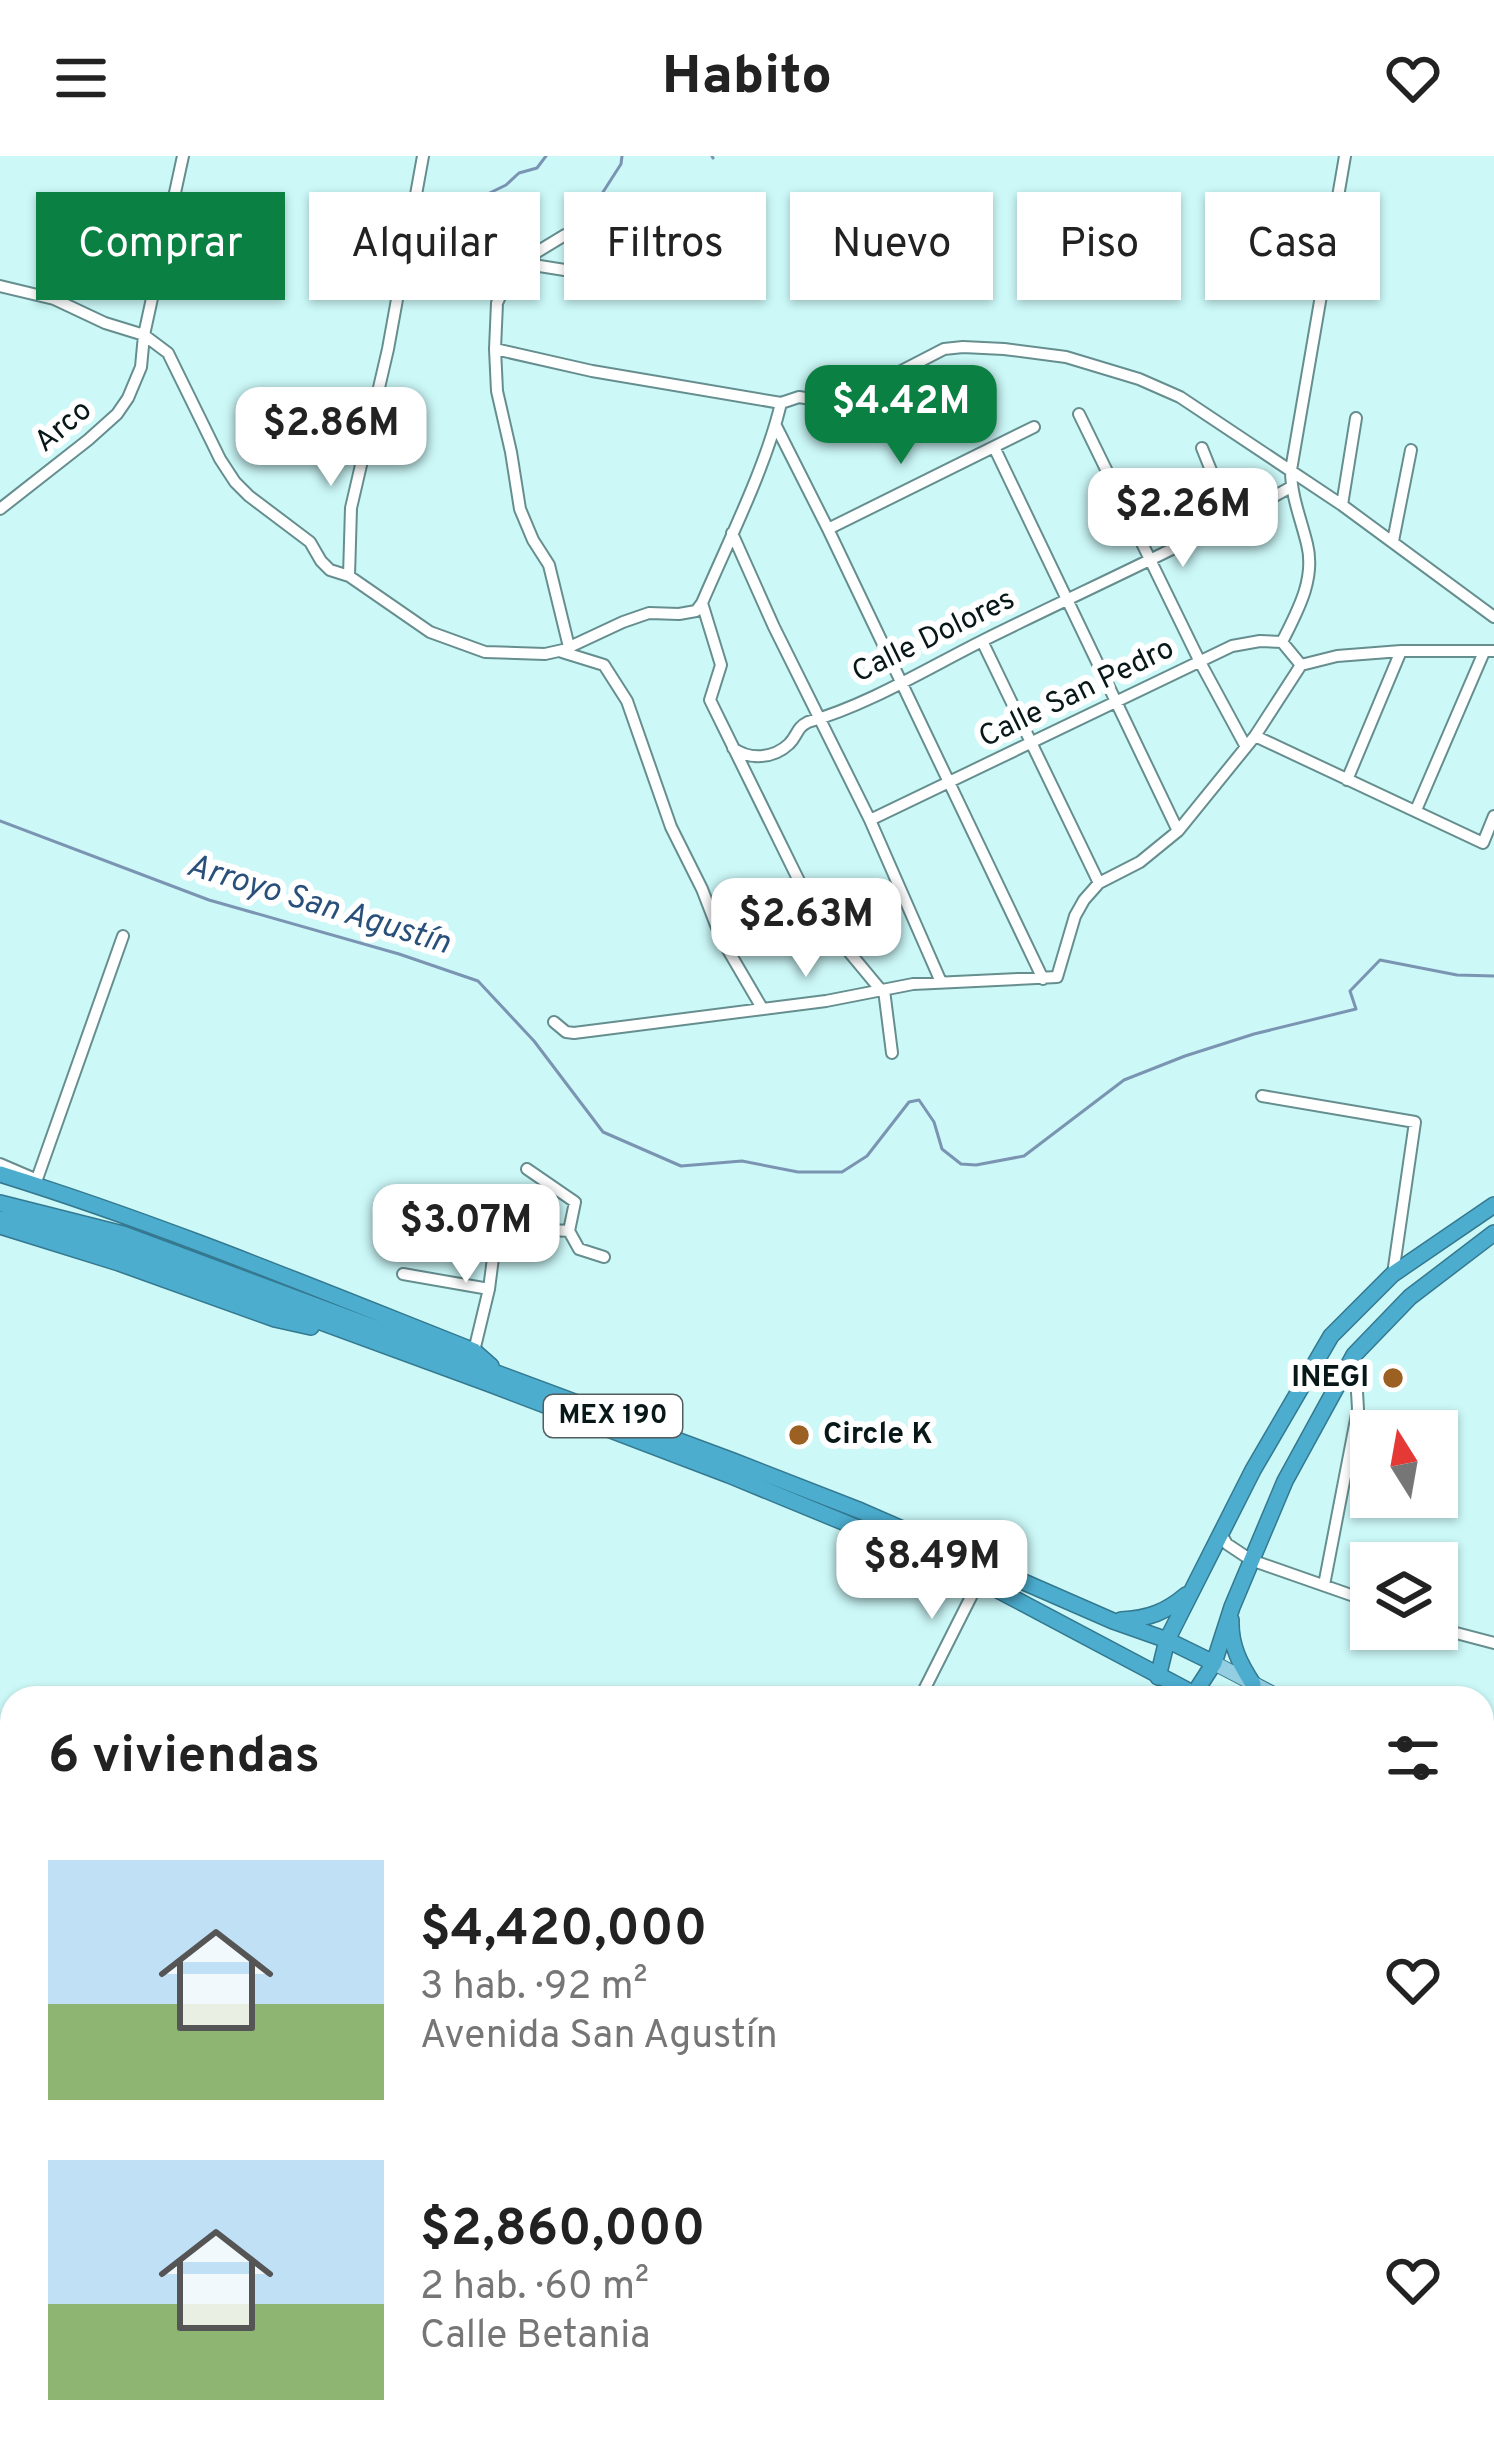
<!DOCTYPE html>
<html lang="es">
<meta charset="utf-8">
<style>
:root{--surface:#fff;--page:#f2f2f2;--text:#222;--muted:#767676;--accent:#0b8043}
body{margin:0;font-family:Overpass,sans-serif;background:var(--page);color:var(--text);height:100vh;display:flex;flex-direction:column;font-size:45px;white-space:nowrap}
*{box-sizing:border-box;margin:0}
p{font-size:39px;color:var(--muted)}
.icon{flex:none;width:66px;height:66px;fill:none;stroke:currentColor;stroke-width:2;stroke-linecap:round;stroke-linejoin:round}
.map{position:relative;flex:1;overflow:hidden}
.sheet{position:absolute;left:0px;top:1530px;width:1494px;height:768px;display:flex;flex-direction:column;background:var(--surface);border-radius:36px 36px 0 0;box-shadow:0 3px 9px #0004}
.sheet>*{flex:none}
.top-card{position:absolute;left:36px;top:36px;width:1422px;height:108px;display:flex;gap:24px}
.needle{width:78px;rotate:349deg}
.fabs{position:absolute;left:1350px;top:1254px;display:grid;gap:24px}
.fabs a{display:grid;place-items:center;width:108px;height:108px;border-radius:0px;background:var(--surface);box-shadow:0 3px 9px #0004;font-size:60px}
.price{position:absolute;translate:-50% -102px;padding:0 27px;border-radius:24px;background:#fff;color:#222;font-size:39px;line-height:78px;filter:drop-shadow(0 3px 6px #0008)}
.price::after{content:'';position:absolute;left:50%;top:72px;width:36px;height:27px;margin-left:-18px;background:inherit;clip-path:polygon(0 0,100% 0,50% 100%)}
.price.current{background:var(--accent);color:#fff}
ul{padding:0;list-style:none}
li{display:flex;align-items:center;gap:36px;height:300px;padding:0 48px}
li span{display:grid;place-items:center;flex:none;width:336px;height:240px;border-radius:0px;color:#555}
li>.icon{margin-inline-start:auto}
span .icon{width:144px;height:144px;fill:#fffc;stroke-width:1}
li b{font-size:51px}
h2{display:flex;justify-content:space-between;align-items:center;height:144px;padding:0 48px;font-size:51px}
.tag{padding:0 42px;border-radius:0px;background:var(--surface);box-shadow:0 3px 9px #0004;font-size:42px;line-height:108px}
.tag.current{background:var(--accent);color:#fff}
header{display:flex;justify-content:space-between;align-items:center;height:156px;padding:0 48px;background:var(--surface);font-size:54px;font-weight:800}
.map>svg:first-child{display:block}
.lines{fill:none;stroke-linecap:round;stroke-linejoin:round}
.stream{stroke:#7a94b2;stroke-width:3}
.minor-casing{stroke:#668e8f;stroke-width:14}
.major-casing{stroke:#34798f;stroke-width:16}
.highway-casing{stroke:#34798f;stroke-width:18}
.minor{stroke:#fff;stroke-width:10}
.major{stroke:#94cee2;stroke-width:14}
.highway{stroke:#4cadcf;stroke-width:15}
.poi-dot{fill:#9c6022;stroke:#fff;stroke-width:4.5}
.labels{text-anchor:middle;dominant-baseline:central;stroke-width:12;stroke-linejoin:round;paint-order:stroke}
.shield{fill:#fff;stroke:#525d5e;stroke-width:3}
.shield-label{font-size:27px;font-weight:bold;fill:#081819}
.street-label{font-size:30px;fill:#081819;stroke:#fff}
.poi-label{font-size:30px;font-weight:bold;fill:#081819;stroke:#fff;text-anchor:end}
.water-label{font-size:33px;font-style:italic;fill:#29507a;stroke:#fff}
</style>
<header><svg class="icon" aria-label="menu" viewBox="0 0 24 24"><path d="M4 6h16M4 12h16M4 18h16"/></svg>Habito<svg class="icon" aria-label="heart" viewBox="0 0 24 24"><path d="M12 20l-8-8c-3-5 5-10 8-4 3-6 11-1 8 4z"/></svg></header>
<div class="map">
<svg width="1494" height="2298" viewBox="0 0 1494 2298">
<rect width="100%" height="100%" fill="#ccf8f8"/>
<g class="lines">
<path class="stream" d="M 712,0 L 713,2
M 596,47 L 621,8 L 622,0
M 417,92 L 423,66 L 438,56 L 457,53 L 506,29 L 519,17 L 537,12 L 546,0
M 0,665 L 209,744 L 399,798 L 478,825 L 534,885 L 603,976 L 681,1010 L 742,1005 L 798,1016 L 842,1016 L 867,1000 L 909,946 L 919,944 L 934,966 L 942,993 L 961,1008 L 976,1009 L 1024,1000 L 1124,924 L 1185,900 L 1254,878 L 1356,853 L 1350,835 L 1380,804 L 1457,819 L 1494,820"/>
<g class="minor-casing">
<path id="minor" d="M 565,79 L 537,96 L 527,108 L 509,121 L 497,147 L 495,193 L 497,235 L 511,296 L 520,353 L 533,384 L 549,409 L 569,491
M 527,108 L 665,130
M 0,130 L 54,143 L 105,167 L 144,179 L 168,197 L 220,303 L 235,326 L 249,340 L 310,386 L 321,405 L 330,414 L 349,420 L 430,476 L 485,496 L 545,498 L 563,494 L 623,466 L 649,457 L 679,458 L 696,455 L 702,447 C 728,386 766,311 781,247 L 799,241 L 817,244 L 857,238 L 944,193 L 963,191 L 1004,193 L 1066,201 L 1139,223 L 1180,241 L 1342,349 L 1494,461
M 495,193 L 592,215 L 781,247
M 1079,258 L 1200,506 L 1246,591
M 776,270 L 828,373 L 1043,823
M 994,291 L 1178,675
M 1202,292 L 1231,364
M 1342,349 L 1356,262
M 0,353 L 88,284 L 117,258 L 128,242 L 141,211 L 144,179 L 183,0
M 828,373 L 1034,271
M 732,377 L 774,471 L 870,664 L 941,826
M 1393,385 L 1411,294
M 349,420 L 351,352 L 388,193 L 423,0
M 702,447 L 721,509 L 710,544 L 801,729 L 820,761 L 880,833
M 982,485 L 1099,727
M 1282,486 C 1297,456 1316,423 1307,388 C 1301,363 1291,340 1291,314 L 1345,0
M 562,496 L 604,509 L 627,545 L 671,671 L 702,733 L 721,782 L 762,852
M 1255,580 L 1483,687 L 1494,660
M 733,592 C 749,604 773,603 789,588 C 798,579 796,572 808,566 C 868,549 928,512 984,484 C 1087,433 1191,387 1291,331
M 1347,624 L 1401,495
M 1416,654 L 1484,496
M 870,664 L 1232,490 L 1260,485 L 1282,486 L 1301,509
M 884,834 L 892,897
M 554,866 L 566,876 L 574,877 L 826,845 L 913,828 L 1057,821 L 1075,760 L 1084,744 L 1099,727 L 1140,706 L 1178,675 L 1255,580 L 1301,509 L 1337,500 L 1401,495 L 1494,495
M 1262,940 L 1415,966 L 1393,1118
M 0,1008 L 35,1023
M 527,1013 L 575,1046 L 569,1075
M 37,1023 L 123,780
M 401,1064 L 445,1056 L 461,1064 L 497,1071 L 569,1075 L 579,1093 L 604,1101
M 403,1118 L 489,1133
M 474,1195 L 489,1133 L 497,1071
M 1221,1378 L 1227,1388 L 1251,1404 L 1371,1446
M 1324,1429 L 1358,1253 L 1355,1202
M 1437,1472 L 1494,1487
M 920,1542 L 982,1419
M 535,2298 L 542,2286"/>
</g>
<g class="major-casing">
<path id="major" d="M 1214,1507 L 1281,1542
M 1482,1640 L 1494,1646
M 1482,1659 L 1494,1664"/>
</g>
<g class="highway-casing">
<path id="highway" d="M 0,1018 C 161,1068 317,1133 474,1195 L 491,1210
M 0,1047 L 123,1078 L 733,1305 L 861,1355 L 1113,1465 L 1167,1484 L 1214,1507
M 0,1063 L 21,1065 L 122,1093 L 490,1228 L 729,1319 L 870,1377 L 979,1424 L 1194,1538 L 1214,1507 L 1232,1451 L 1285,1325 L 1354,1199 L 1410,1141 L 1494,1077
M 0,1070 L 119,1107 L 275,1163 L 311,1171
M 1121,1464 C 1148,1463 1166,1456 1186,1439
M 1231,1464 C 1230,1489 1240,1508 1253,1528
M 1158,1521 L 1167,1484 L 1253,1314 L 1331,1180 L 1393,1118 L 1494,1049"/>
</g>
<use href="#minor" class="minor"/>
<use href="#major" class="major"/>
<use href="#highway" class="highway"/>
</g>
<g class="poi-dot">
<circle cx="1393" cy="1222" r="12"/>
<circle cx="799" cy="1279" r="12"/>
</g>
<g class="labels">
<rect class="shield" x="544" y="1239" width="138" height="42" rx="9"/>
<g class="shield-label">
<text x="613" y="1260">MEX 190</text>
</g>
<g class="street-label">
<text transform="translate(64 271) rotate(-40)">Arco</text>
<text transform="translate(934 481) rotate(-26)">Calle Dolores</text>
<text transform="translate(1077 538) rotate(-26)">Calle San Pedro</text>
</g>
<g class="poi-label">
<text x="1369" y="1222">INEGI</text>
<text x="823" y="1279" text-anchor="start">Circle K</text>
</g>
<g class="water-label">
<text transform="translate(318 750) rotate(17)">Arroyo San Agustín</text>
</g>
</g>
</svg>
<div class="fabs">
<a><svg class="needle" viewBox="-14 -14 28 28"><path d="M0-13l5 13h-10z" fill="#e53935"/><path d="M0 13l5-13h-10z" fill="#767676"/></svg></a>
<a><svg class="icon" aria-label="layers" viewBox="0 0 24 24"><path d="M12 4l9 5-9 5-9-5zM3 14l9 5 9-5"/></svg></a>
</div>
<b class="price current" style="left:901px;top:311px">$4.42M</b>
<b class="price" style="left:331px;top:333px">$2.86M</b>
<b class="price" style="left:1183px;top:414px">$2.26M</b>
<b class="price" style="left:806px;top:824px">$2.63M</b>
<b class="price" style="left:466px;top:1130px">$3.07M</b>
<b class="price" style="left:932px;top:1466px">$8.49M</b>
<div class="top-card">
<a class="tag current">Comprar</a>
<a class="tag">Alquilar</a>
<a class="tag">Filtros</a>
<a class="tag">Nuevo</a>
<a class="tag">Piso</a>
<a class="tag">Casa</a>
</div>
<section class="sheet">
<h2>6 viviendas<svg class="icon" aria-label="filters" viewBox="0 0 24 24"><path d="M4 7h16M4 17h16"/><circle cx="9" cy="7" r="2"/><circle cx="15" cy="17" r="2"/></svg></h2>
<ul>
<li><span style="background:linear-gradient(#bfe0f5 60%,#8fb573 0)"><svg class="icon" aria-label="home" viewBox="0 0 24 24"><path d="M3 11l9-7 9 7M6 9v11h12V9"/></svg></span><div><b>$4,420,000</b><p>3 hab. · 92 m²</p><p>Avenida San Agustín</p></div><svg class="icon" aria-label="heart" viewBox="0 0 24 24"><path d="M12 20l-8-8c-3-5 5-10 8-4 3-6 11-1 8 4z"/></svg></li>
<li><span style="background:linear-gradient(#bfe0f5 60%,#8fb573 0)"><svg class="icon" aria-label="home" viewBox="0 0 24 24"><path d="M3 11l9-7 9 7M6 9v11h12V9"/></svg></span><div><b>$2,860,000</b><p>2 hab. · 60 m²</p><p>Calle Betania</p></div><svg class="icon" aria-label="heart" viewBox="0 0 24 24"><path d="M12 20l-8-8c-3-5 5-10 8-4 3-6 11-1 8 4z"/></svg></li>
</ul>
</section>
</div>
